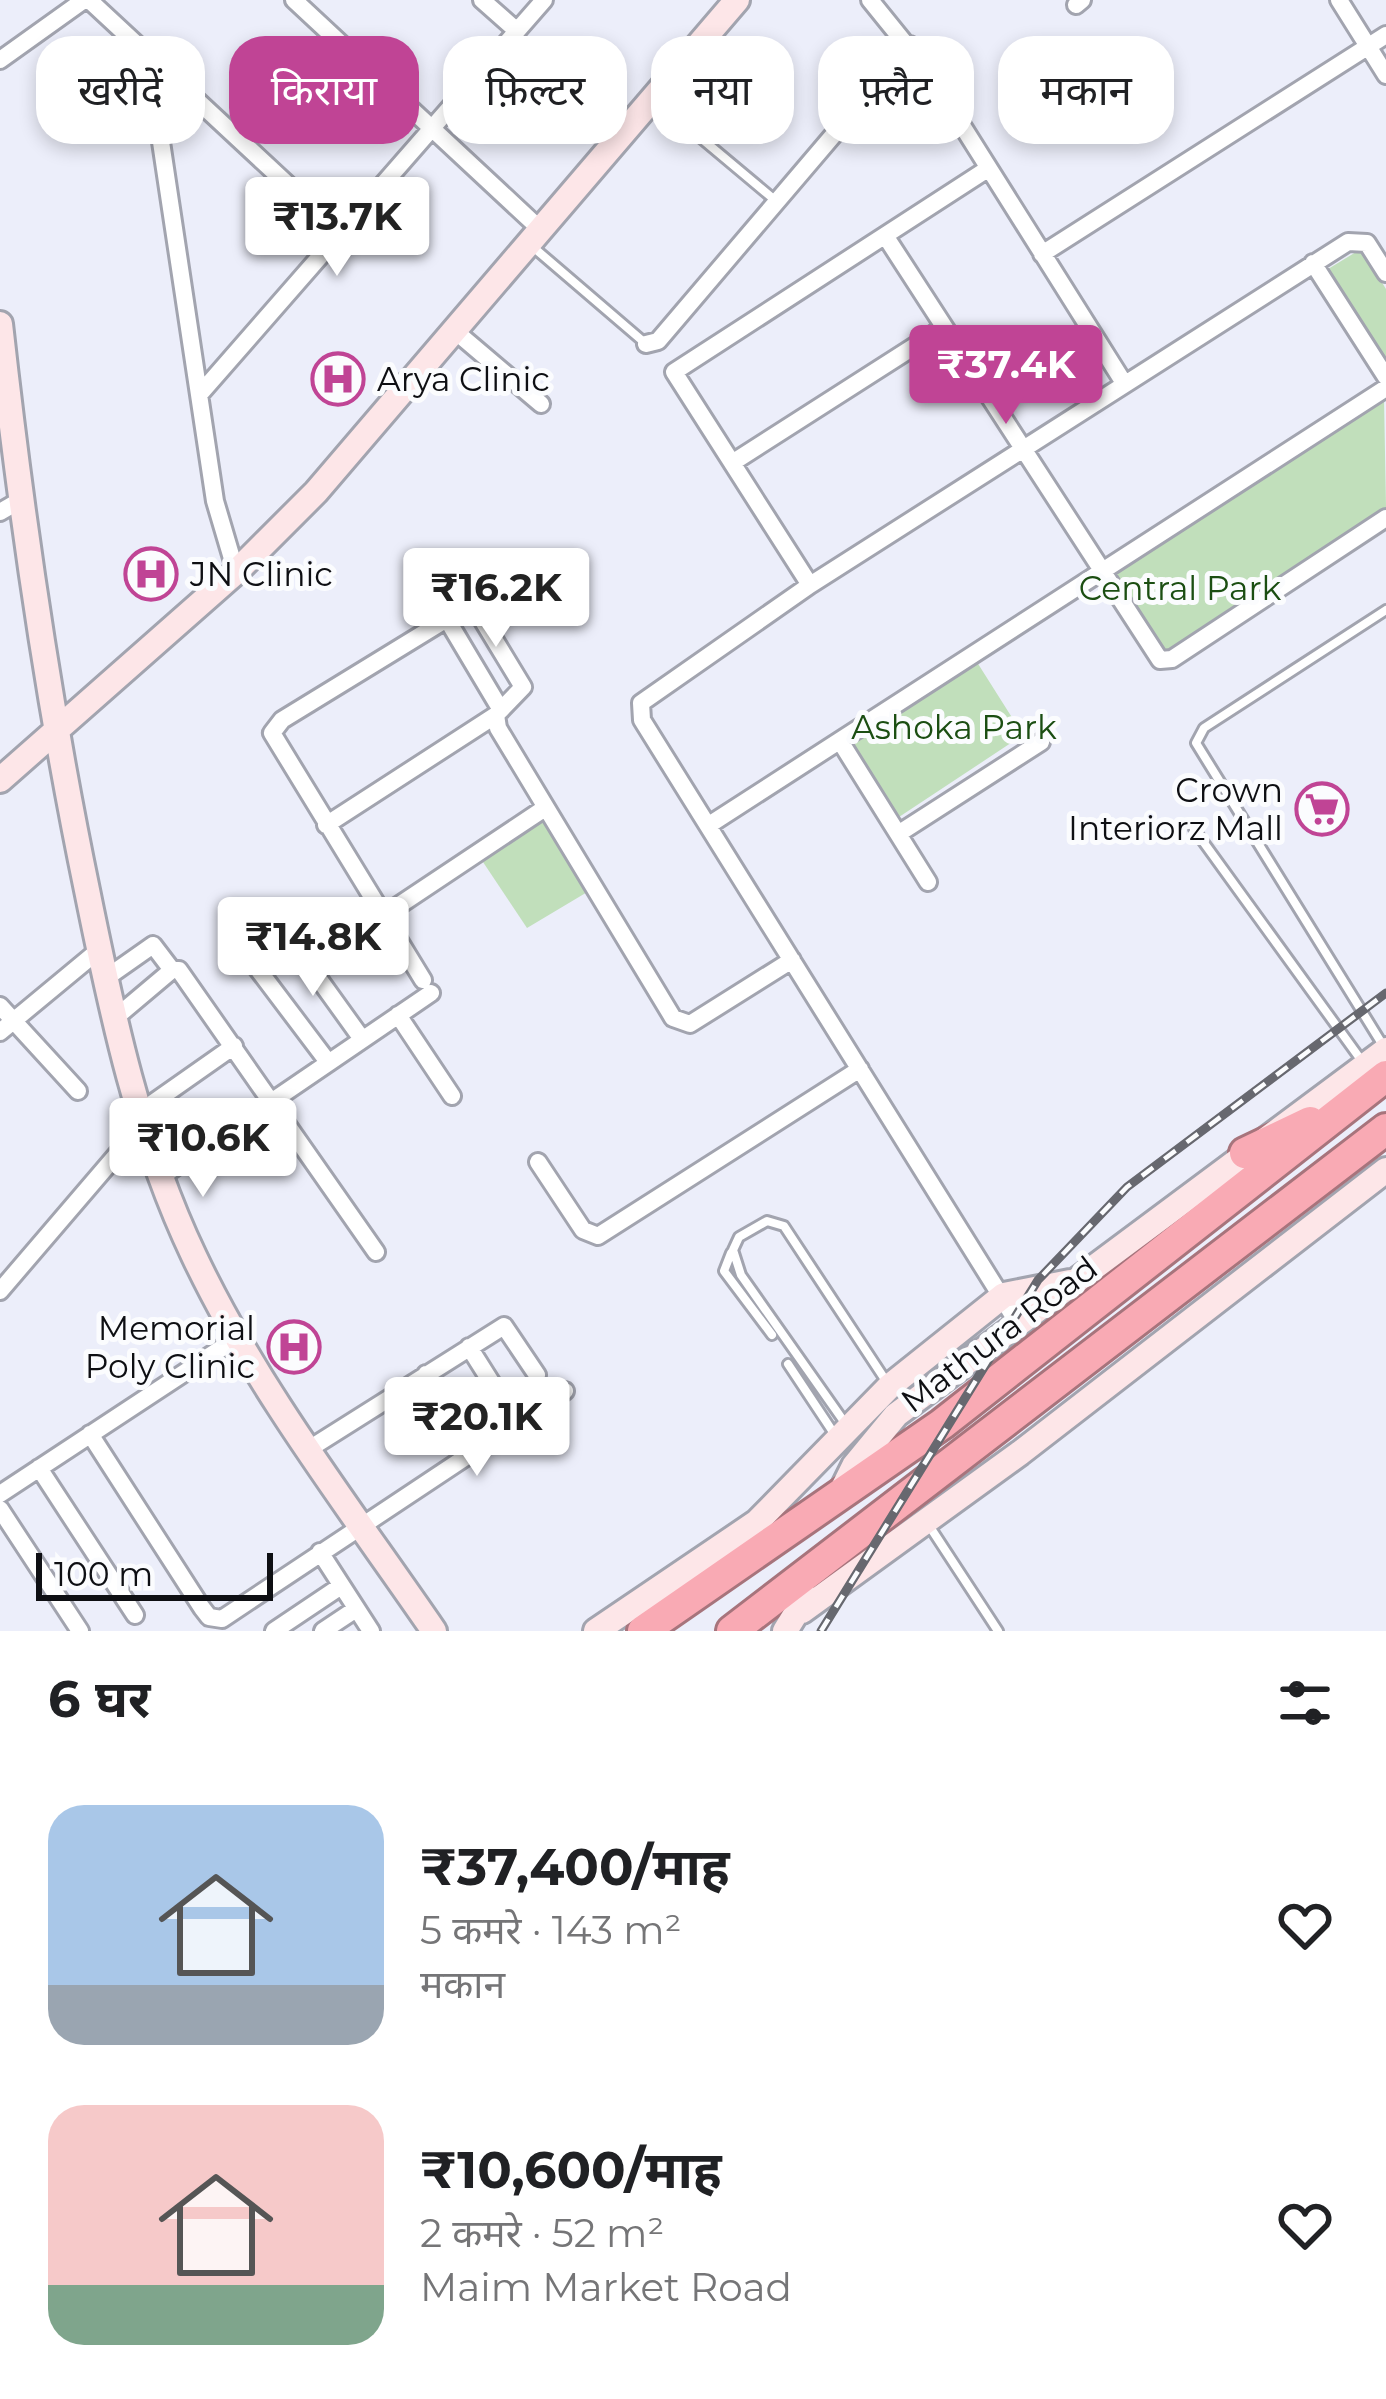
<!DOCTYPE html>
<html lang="hi">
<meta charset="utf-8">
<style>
:root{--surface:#fff;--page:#f6f6f6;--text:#202124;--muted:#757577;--accent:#c04495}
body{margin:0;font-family:Montserrat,"Noto Sans Devanagari",sans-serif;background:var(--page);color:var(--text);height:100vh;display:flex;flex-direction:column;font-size:45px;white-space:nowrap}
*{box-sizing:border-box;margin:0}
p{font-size:39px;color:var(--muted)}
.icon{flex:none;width:66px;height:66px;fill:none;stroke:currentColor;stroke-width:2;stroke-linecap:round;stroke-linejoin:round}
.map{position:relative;height:1631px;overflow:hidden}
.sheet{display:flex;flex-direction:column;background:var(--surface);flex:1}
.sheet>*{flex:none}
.banner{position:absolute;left:36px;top:36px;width:1314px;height:108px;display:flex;gap:24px}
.scale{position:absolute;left:36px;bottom:30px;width:237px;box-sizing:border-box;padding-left:12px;border:6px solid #0e0f13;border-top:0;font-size:33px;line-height:42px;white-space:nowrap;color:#0e0f13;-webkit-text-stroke:9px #fbfcfe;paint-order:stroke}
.price{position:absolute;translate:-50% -102px;padding:0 27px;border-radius:12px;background:#fff;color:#222;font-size:39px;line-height:78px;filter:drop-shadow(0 3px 6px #0008)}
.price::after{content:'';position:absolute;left:50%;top:72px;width:36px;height:27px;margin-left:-18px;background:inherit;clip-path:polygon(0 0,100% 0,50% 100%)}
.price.on{background:var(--accent);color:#fff}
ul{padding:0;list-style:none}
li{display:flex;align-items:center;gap:36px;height:300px;padding:0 48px}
li span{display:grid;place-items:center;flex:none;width:336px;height:240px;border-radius:36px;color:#555}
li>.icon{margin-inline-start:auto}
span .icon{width:144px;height:144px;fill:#fffc;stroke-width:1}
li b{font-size:51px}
h2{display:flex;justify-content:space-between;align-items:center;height:144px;padding:0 48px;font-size:51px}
.chip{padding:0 42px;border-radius:36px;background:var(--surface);box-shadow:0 6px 18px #0003;font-size:42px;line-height:108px}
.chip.on{background:var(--accent);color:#fff}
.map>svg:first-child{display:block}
.green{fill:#c1dfbb}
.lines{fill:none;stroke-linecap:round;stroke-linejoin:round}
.lane-casing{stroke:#a2a4af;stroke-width:14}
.street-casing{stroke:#a2a4af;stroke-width:22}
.secondary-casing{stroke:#a2a4af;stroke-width:30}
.highway-casing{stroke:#a7747c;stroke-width:36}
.lane{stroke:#fff;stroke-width:8}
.street{stroke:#fff;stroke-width:16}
.secondary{stroke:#fde6e8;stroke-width:24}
.highway{stroke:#f9aab4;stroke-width:30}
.rail-casing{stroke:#67686f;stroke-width:9}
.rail{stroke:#fbfcfe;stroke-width:4.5;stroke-dasharray:14;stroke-linecap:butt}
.labels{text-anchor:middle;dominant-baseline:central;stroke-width:10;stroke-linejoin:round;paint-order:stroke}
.poi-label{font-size:33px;fill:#0e0f13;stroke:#fbfcfe;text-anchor:start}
.park-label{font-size:33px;fill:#1b4e12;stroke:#fbfcfe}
.street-label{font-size:33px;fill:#0e0f13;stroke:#fbfcfe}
</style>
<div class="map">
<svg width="1386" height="1631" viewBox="0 0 1386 1631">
<rect width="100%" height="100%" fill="#eceefa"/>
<path class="green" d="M 1361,249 L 1386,289 L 1386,363 L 1328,269 Z
M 1384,398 L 1386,507 L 1166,654 L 1114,575 Z
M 975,659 L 1023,735 L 896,819 L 849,747 Z
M 544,820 L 589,891 L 527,928 L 481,859 Z"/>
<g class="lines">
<g class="lane-casing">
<path id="lane" d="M 659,103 L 776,201
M 533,247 L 645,343
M 1194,829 L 1364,1064
M 1384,1047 L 1196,743 L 1204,728 L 1386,610
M 731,1253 L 724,1271 L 772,1335
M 788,1364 L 835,1435
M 845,1423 L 741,1275 L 733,1250 L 739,1237 L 767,1221 L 784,1226 L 886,1381
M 930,1527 L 998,1631"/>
</g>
<g class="street-casing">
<path id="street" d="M 89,0 L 342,235
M 294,0 L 541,230
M 482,0 L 517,31
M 870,0 L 929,73 L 1124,383
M 1339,0 L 1386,75
M 1076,5 L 1082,0
M 0,60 L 84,0
M 159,69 L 152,82 L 215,501 L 236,572
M 886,237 L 1160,660 L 1172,659 L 1386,518
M 1042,254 L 1386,35
M 1313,263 L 1386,377
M 455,331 L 541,404
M 646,344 L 658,341 L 910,45
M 199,395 L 544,0
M 732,463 L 943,328
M 0,512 L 19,501
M 810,585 L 674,372 L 986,170
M 445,616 L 501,710
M 840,741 L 928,882
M 326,825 L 496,715
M 709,825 L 1386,388
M 898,834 L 1041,742
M 383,916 L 545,808
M 280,925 L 362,1039
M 257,968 L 328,1062
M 106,978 L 153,945 L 172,970
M 423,980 L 272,733 L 282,720 L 468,606 L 477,611 L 523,687 L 496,715 L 498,728 L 673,1018 L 690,1024 L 792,960
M 0,1006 L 78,1091
M 398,1015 L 452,1096
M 115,1018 L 172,970 L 179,970 L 376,1252
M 0,1032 L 99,950
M 140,1112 L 234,1046
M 538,1162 L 583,1230 L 598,1236 L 860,1069
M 161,1177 L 431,993
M 0,1291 L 143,1124
M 1019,1325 L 642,720 L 641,703 L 810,585 L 1348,242 L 1367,243 L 1386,273
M 469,1347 L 498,1393
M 426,1374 L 457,1421
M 90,1434 L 202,1608 L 209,1617 L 222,1619 L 565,1391
M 309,1449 L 504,1326 L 537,1375
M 39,1468 L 135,1615
M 0,1494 L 237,1338
M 0,1509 L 80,1631
M 320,1552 L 371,1631
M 274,1631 L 341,1586
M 323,1631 L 356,1609"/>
</g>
<g class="secondary-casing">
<path id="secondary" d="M 0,324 C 21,514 48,702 87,890 C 112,1014 139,1141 194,1256 C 257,1389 351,1510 434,1631
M 0,780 L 236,572 L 316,492 L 737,0
M 840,1494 L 854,1466 L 896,1415 L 1386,1050
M 802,1611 L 1020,1453 L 1386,1170
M 596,1631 L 757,1522 L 890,1386 L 1004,1295 L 1070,1282
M 785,1631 L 806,1597"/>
</g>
<g class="highway-casing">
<path id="highway" d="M 1245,1153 L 1310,1122
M 643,1631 L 942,1424 L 1386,1076
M 732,1631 L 1386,1129"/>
</g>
<use href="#lane" class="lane"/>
<use href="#street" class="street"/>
<use href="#secondary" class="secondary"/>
<use href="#highway" class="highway"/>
<g class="rail-casing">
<path id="rail" d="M 821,1631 L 1038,1280 L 1127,1187 L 1386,993"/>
</g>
<use href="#rail" class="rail"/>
</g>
<defs>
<g id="hospital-ring" transform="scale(2.7)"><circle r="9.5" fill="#fbfcfe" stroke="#c04495" stroke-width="1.5"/><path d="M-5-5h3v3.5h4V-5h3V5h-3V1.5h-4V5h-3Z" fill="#c04495"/></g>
<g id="supermarket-ring" transform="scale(2.7)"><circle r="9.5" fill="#fbfcfe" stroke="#c04495" stroke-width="1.5"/><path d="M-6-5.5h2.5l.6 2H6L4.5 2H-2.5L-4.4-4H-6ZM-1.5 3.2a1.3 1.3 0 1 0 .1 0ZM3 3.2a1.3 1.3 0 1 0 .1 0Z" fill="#c04495"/></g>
</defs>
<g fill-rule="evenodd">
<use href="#hospital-ring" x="338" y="379"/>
<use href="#hospital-ring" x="151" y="574"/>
<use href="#supermarket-ring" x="1322" y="809"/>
<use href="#hospital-ring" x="294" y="1347"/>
</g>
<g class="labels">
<g class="poi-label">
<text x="377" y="379">Arya Clinic</text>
<text x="190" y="574">JN Clinic</text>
<text x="1283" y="790" text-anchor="end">Crown<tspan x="1283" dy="38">Interiorz Mall</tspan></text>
<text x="255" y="1328" text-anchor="end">Memorial<tspan x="255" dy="38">Poly Clinic</tspan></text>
</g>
<g class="park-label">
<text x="1180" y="588">Central Park</text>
<text x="954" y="727">Ashoka Park</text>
</g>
<g class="street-label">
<text transform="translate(999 1334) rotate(-37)">Mathura Road</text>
</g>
</g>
</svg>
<div class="scale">100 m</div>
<b class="price" style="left:337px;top:279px">₹13.7K</b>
<b class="price on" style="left:1006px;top:427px">₹37.4K</b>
<b class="price" style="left:496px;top:650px">₹16.2K</b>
<b class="price" style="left:313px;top:999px">₹14.8K</b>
<b class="price" style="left:203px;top:1200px">₹10.6K</b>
<b class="price" style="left:477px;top:1479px">₹20.1K</b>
<div class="banner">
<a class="chip">खरीदें</a>
<a class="chip on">किराया</a>
<a class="chip">फ़िल्टर</a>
<a class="chip">नया</a>
<a class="chip">फ़्लैट</a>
<a class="chip">मकान</a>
</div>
</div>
<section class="sheet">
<h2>6 घर<svg class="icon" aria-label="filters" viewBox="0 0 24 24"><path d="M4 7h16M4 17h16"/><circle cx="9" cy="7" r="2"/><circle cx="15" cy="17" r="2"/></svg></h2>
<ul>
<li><span style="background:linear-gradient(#a9c7e8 75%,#9aa5b1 0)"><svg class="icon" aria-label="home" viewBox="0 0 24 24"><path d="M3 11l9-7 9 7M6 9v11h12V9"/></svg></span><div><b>₹37,400/माह</b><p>5 कमरे · 143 m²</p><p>मकान</p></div><svg class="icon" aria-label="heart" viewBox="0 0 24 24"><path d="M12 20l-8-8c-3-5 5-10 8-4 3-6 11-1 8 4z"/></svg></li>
<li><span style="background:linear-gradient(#f6c9c9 75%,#7fa58c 0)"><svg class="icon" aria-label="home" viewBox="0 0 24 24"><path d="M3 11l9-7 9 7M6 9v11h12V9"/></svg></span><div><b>₹10,600/माह</b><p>2 कमरे · 52 m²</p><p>Maim Market Road</p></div><svg class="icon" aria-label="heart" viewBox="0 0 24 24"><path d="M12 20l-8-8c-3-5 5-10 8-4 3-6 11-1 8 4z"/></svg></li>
</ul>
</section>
